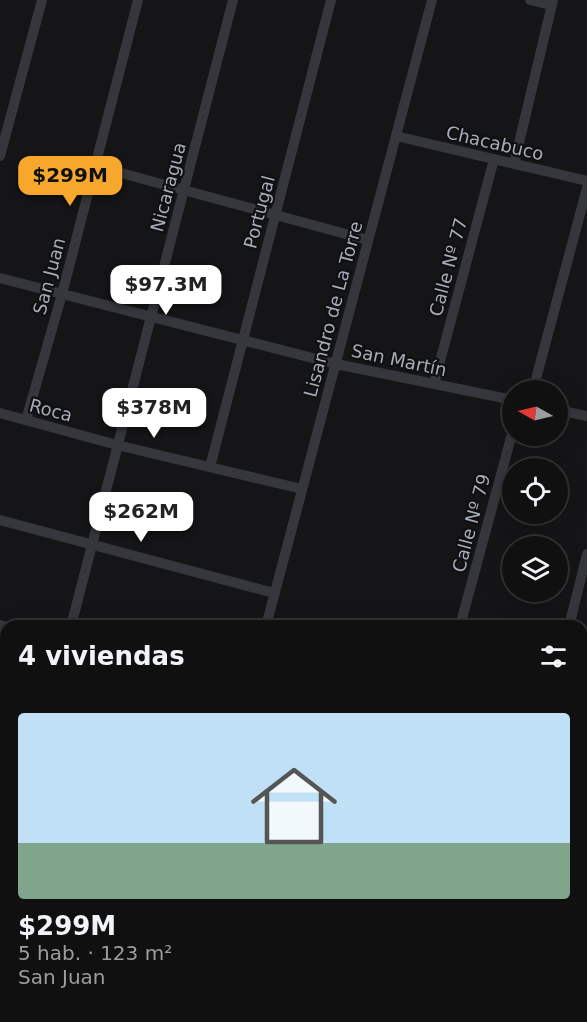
<!DOCTYPE html>
<html lang="es">
<meta charset="utf-8">
<style>
:root{--surface:#101011;--page:#19191a;--text:#f1f3f6;--muted:#9c9d9f;--line:#303031;--accent:#f7a82c}
body{margin:0;font-family:"DejaVu Sans",sans-serif;background:var(--page);color:var(--text);height:100vh;display:flex;flex-direction:column;font-size:22px;white-space:nowrap}
*{box-sizing:border-box;margin:0}
p{font-size:20px;color:var(--muted)}
.icon{flex:none;width:33px;height:33px;fill:none;stroke:currentColor;stroke-width:2;stroke-linecap:round;stroke-linejoin:round}
.map{position:relative;flex:1;overflow:hidden}
.sheet{position:absolute;left:0px;top:620px;width:588px;height:404px;display:flex;flex-direction:column;background:var(--surface);border-radius:18px 18px 0 0;box-shadow:0 6px 24px #0002,0 0 0 2px var(--line)}
.sheet>*{flex:none}
.needle{width:39px;rotate:278deg}
.tools{position:absolute;left:502px;top:380px;display:grid;gap:12px}
.tools a{display:grid;place-items:center;width:66px;height:66px;border-radius:50%;background:var(--surface);box-shadow:0 6px 24px #0002,0 0 0 2px var(--line);font-size:30px}
.price{position:absolute;translate:-50% -51px;padding:0 14px;border-radius:12px;background:#fff;color:#222;font-size:20px;line-height:39px;filter:drop-shadow(0 2px 3px #0008)}
.price::after{content:'';position:absolute;left:50%;top:36px;width:18px;height:14px;margin-left:-9px;background:inherit;clip-path:polygon(0 0,100% 0,50% 100%)}
.price.on{background:var(--accent);color:#111}
ul{padding:0;list-style:none}
li{display:grid;align-content:center;gap:12px;height:318px;padding:0 18px}
li span{display:grid;place-items:center;height:186px;border-radius:6px;color:#555}
li>.icon{margin-inline-start:auto}
span .icon{width:108px;height:108px;fill:#fffc;stroke-width:1}
li b{font-size:26px}
h2{display:flex;justify-content:space-between;align-items:center;height:72px;padding:0 18px;font-size:26px}
.map>svg:first-child{display:block}
.lines{fill:none;stroke-linecap:round;stroke-linejoin:round}
.minor{stroke:#36373c;stroke-width:10}
.labels{text-anchor:middle;dominant-baseline:central;stroke-width:4.5;stroke-linejoin:round;paint-order:stroke}
.street-label{font-size:18px;fill:#a6acb7;stroke:#101012}
</style>
<div class="map">
<svg width="587" height="1022" viewBox="0 0 587 1022">
<rect width="100%" height="100%" fill="#151517"/>
<g class="lines">
<path class="minor" d="M 530,0 L 551,5
M 396,136 L 587,181
M 0,156 L 42,0
M 514,164 L 553,0
M 95,166 L 368,240
M 0,278 L 336,364 L 513,400
M 434,384 L 494,159
M 533,390 L 587,188
M 558,410 L 587,416
M 0,413 L 117,445 L 302,489
M 26,420 L 62,294 L 138,0
M 210,467 L 331,0
M 0,520 L 274,593
M 0,625 L 6,627
M 71,626 L 233,0
M 266,626 L 432,0
M 460,626 L 513,430
M 569,626 L 587,554
M 582,713 L 587,714
M 0,731 L 6,733
M 582,894 L 587,895
M 0,897 L 6,873
M 582,989 L 587,970
M 473,1017 L 491,1022
M 162,1022 L 163,1017
M 260,1022 L 262,1017
M 359,1022 L 360,1017
M 574,1022 L 575,1017"/>
</g>
<g class="labels">
<g class="street-label">
<text transform="translate(495 143) rotate(13)">Chacabuco</text>
<text transform="translate(168 187) rotate(-75)">Nicaragua</text>
<text transform="translate(259 212) rotate(-75)">Portugal</text>
<text transform="translate(448 267) rotate(-75)">Calle Nº 77</text>
<text transform="translate(49 276) rotate(-75)">San Juan</text>
<text transform="translate(333 309) rotate(-75)">Lisandro de La Torre</text>
<text transform="translate(399 360) rotate(12)">San Martín</text>
<text transform="translate(51 410) rotate(15)">Roca</text>
<text transform="translate(471 523) rotate(-75)">Calle Nº 79</text>
</g>
</g>
</svg>
<div class="tools">
<a><svg class="needle" viewBox="-14 -14 28 28"><path d="M0-13l5 13h-10z" fill="#e53935"/><path d="M0 13l5-13h-10z" fill="#9c9d9f"/></svg></a>
<a><svg class="icon" aria-label="locate" viewBox="0 0 24 24"><circle cx="12" cy="12" r="6"/><path d="M12 2v4M12 18v4M2 12h4M18 12h4"/></svg></a>
<a><svg class="icon" aria-label="layers" viewBox="0 0 24 24"><path d="M12 4l9 5-9 5-9-5zM3 14l9 5 9-5"/></svg></a>
</div>
<b class="price on" style="left:70px;top:207px">$299M</b>
<b class="price" style="left:166px;top:316px">$97.3M</b>
<b class="price" style="left:154px;top:439px">$378M</b>
<b class="price" style="left:141px;top:543px">$262M</b>
<section class="sheet">
<h2>4 viviendas<svg class="icon" aria-label="filters" viewBox="0 0 24 24"><path d="M4 7h16M4 17h16"/><circle cx="9" cy="7" r="2"/><circle cx="15" cy="17" r="2"/></svg></h2>
<ul>
<li><span style="background:linear-gradient(#bfe0f5 70%,#7fa58c 0)"><svg class="icon" aria-label="home" viewBox="0 0 24 24"><path d="M3 11l9-7 9 7M6 9v11h12V9"/></svg></span><div><b>$299M</b><p>5 hab. · 123 m²</p><p>San Juan</p></div></li>
</ul>
</section>
</div>
